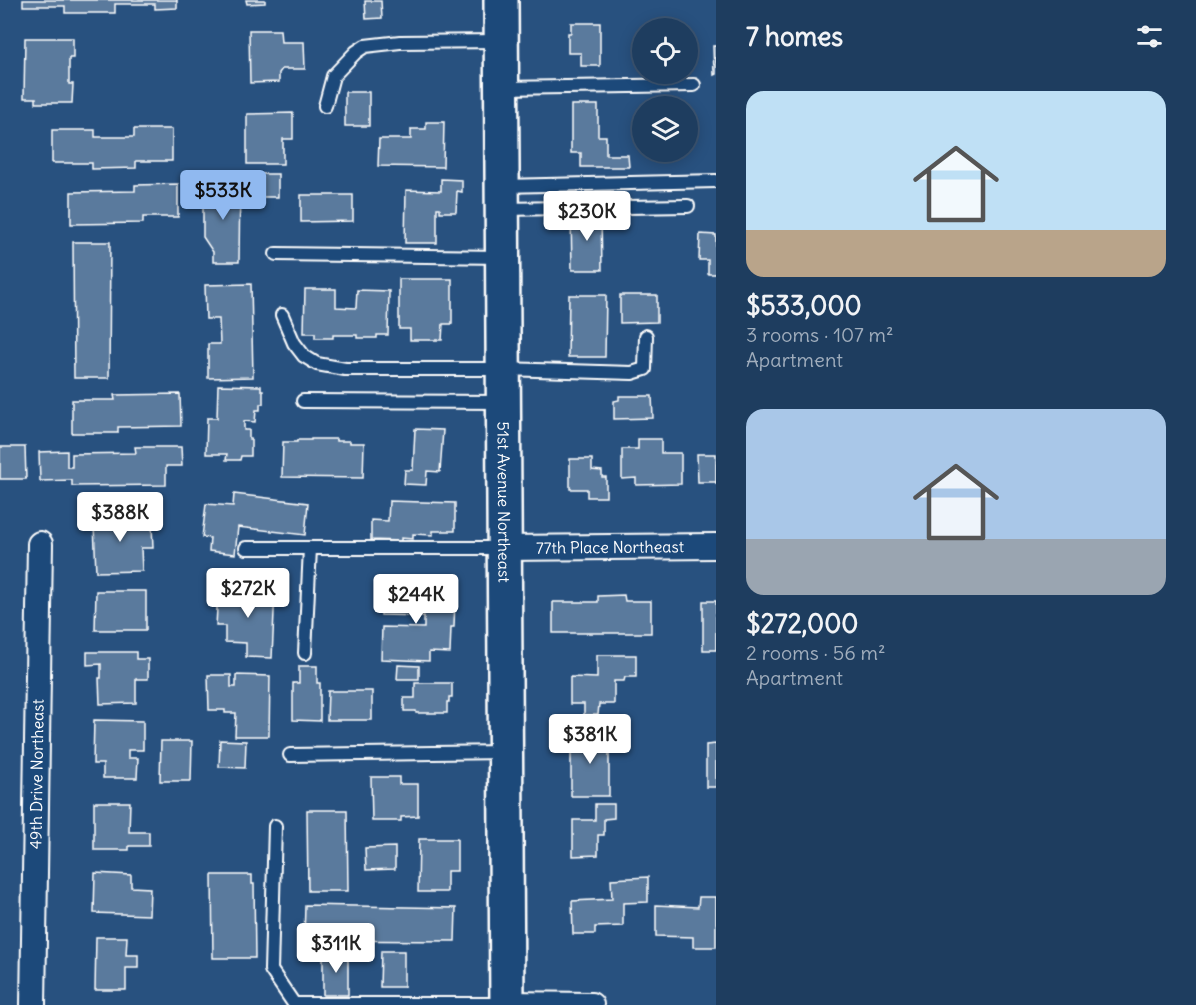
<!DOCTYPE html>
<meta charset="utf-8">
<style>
:root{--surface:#1e3d5f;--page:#264465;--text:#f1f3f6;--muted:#a1aebd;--line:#3c5674;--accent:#90b9f0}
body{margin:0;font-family:Delius,sans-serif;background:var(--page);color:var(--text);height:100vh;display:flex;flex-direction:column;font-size:22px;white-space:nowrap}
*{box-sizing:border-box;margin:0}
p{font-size:20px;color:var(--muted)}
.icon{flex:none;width:33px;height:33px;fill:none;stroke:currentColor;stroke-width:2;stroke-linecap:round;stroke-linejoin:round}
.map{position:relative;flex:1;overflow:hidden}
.drawer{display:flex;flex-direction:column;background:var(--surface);width:480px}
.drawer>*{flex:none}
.tools{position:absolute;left:632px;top:18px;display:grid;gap:12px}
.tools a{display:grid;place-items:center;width:66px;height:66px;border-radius:50%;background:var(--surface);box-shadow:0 3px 15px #0003,0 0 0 2px var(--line);font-size:30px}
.price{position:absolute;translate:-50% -51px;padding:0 14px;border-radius:6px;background:#fff;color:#222;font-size:20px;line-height:39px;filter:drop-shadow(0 2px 3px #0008)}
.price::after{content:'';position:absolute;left:50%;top:36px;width:18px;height:14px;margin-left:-9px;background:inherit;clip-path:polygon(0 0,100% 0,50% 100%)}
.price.selected{background:var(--accent);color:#111}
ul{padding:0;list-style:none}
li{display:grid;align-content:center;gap:12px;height:318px;padding:0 30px}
li span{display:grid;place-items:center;height:186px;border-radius:18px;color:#555}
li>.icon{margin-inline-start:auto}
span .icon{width:108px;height:108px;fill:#fffc;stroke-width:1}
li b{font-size:26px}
h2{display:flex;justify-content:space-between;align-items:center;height:72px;padding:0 30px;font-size:26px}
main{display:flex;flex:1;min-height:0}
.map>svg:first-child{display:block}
.building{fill:#5a7a9d;stroke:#fff;stroke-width:1.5}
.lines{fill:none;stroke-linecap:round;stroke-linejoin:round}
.lane-casing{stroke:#fff;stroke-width:16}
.street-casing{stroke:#fff;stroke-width:28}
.secondary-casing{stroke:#fff;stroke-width:38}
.lane{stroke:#1f4a7a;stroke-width:12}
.street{stroke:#1f4a7a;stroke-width:24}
.secondary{stroke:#1f4a7a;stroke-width:33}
.labels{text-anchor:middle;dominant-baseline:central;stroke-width:5;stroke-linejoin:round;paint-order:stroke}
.street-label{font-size:16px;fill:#fff;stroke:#1f4a7a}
</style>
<main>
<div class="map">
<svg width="716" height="1005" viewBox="0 0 716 1005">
<rect width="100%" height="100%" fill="#28517f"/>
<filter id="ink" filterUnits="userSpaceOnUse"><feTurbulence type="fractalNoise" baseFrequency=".0167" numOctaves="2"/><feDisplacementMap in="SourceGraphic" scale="12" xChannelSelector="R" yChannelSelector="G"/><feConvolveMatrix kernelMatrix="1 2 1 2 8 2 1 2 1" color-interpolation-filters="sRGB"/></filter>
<g filter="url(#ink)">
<path class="building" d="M 23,0 L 177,0 L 177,8 L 155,9 L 155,4 L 115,4 L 115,13 L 65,13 L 65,6 L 23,6 Z
M 246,0 L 265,0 L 265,3 L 247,4 Z
M 365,1 L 381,1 L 382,18 L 366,19 Z
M 571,23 L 600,23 L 600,66 L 581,66 L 581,53 L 568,53 L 568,33 L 571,33 Z
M 249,30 L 280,30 L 281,42 L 304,42 L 305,69 L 282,69 L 279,73 L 279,82 L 250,83 Z
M 25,38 L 73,38 L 73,58 L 69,58 L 69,84 L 73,84 L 72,103 L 36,103 L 36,98 L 24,98 Z
M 713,46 L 716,46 L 716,74 L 714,75 Z
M 345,92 L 369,92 L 369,126 L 345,126 Z
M 571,105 L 598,105 L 598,136 L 606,136 L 606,155 L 628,155 L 629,167 L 581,167 L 581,153 L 571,153 Z
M 293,113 L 293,139 L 283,139 L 283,164 L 247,164 L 247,114 Z
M 426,122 L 444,122 L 443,167 L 378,166 L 379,139 L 411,139 L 411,129 L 426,129 Z
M 134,129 L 172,129 L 172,161 L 136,161 L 136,168 L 92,169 L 92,163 L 52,163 L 52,130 L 95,130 L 95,137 L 134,137 Z
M 246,174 L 278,174 L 278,197 L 246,197 Z
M 441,179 L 462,180 L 462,192 L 457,191 L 456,212 L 440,212 L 440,208 L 437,208 L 437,243 L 405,243 L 406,190 L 441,191 Z
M 213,180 L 240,180 L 239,262 L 213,262 L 213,252 L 203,237 L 203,199 L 213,192 Z
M 178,184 L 178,217 L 143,217 L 143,223 L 71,224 L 71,192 L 135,191 L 135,185 Z
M 301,195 L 353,195 L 353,221 L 301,222 Z
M 601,214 L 602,270 L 572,270 L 571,215 Z
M 700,234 L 716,235 L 716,274 L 708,274 L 708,260 L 699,260 Z
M 73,242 L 110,242 L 109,378 L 74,378 Z
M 399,279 L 452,279 L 452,324 L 443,324 L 442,340 L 410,340 L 410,329 L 399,329 Z
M 251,284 L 253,377 L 208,378 L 208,344 L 220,344 L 219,319 L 206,319 L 205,285 Z
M 305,289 L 336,289 L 336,307 L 356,308 L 357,290 L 389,291 L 388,335 L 377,335 L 377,338 L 357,338 L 357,335 L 333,335 L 333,338 L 315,338 L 315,333 L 304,333 Z
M 569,295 L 606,295 L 605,357 L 568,357 Z
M 620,295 L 657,295 L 657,322 L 620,323 Z
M 218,385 L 261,386 L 261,390 L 263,390 L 263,404 L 260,404 L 260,410 L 256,410 L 255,422 L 244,421 L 244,430 L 249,430 L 249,439 L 251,439 L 251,456 L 241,456 L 240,460 L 226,460 L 227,454 L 206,454 L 207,418 L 217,418 Z
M 180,394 L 181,426 L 118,427 L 118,433 L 72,433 L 72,400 L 115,400 L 114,395 Z
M 619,396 L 652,396 L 653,418 L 614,419 L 614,401 L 619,400 Z
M 415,429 L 443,430 L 440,472 L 427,471 L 426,485 L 404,484 L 405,470 L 413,470 Z
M 311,439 L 336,439 L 336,441 L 350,441 L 350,443 L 364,443 L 363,478 L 282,477 L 283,442 L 297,442 L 297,440 L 311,440 Z
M 638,439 L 661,439 L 661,453 L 681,453 L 681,484 L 636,485 L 636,478 L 622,479 L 622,449 L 638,449 Z
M 0,447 L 25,447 L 26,479 L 0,479 Z
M 135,447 L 181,447 L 182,466 L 166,466 L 166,485 L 72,486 L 72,480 L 40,481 L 39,452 L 67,451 L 67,467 L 72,467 L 72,454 L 136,453 Z
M 697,454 L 716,454 L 716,485 L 716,482 L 698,482 Z
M 570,459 L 592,459 L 592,470 L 602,471 L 602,477 L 606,477 L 606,497 L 587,497 L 587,489 L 570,489 Z
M 234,494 L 308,503 L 305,535 L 238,527 L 235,554 L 209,551 L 210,538 L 202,537 L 206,504 L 233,506 Z
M 389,501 L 455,503 L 455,531 L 433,531 L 433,535 L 413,534 L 413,539 L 401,538 L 401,541 L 371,540 L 371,520 L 388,521 Z
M 96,511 L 124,511 L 125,525 L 152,525 L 153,548 L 141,548 L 142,571 L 96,572 L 94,525 L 96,525 Z
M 226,587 L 275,589 L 272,658 L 246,657 L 246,643 L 225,642 L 225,626 L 216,626 L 218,591 L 226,591 Z
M 382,587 L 420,588 L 420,594 L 427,594 L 427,598 L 455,599 L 454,627 L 451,627 L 450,653 L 429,652 L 429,661 L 381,659 L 382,627 L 424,628 L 424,616 L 381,615 Z
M 96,591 L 146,591 L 146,630 L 95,630 Z
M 624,595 L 625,601 L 651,601 L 651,633 L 553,633 L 553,602 L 598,602 L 598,596 Z
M 703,601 L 716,601 L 716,650 L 703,650 Z
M 87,652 L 136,652 L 136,659 L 148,659 L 148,679 L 136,679 L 136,703 L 100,704 L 99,678 L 101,678 L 101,664 L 87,665 Z
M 597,655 L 636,655 L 636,677 L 625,677 L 624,681 L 614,681 L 614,704 L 599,704 L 598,715 L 584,715 L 584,704 L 570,704 L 570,677 L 597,678 Z
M 398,665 L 419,666 L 419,679 L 397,679 Z
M 299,666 L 317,666 L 317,683 L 320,683 L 320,721 L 293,720 L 293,683 L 299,683 Z
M 208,675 L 231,675 L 231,687 L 236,687 L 236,675 L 270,676 L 269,736 L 235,736 L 236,713 L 225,713 L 225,710 L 209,710 Z
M 415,683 L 452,683 L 452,697 L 449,697 L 449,702 L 447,702 L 447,713 L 416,713 L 416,711 L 404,711 L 404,698 L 415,698 Z
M 328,691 L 372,691 L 372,720 L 327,720 Z
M 94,720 L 143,721 L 143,750 L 128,750 L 128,758 L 138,758 L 137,778 L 103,778 L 103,764 L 93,764 Z
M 571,734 L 609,734 L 609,796 L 571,796 Z
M 220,740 L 246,741 L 245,768 L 219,767 Z
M 161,741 L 192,741 L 191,781 L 160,781 Z
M 716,744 L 716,787 L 706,787 L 706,745 Z
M 371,777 L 399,777 L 399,784 L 418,784 L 418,816 L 401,817 L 401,821 L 372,821 Z
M 94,802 L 130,802 L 129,832 L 149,832 L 149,846 L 129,846 L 129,850 L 94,850 Z
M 595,804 L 614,804 L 614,818 L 604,819 L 604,835 L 598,835 L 598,855 L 573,856 L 573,820 L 595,820 Z
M 307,810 L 347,810 L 348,891 L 308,891 Z
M 419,839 L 457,839 L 457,871 L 447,871 L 447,892 L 418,892 Z
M 395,847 L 395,869 L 366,870 L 365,848 Z
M 95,873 L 131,875 L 131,887 L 150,888 L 149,915 L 94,913 Z
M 212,875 L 252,875 L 252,884 L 254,884 L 255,958 L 213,958 Z
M 648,877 L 648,902 L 623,903 L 623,926 L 595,927 L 595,934 L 573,934 L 572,901 L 612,899 L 611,879 Z
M 699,897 L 716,897 L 716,947 L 693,947 L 693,937 L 656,936 L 656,905 L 698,907 Z
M 305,905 L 456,908 L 455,941 L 304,940 Z
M 96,937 L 127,937 L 126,955 L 138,955 L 138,968 L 126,968 L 126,990 L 95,990 Z
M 381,951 L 404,951 L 404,987 L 380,987 Z
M 323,953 L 348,953 L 348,995 L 323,995 Z"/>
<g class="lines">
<g class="lane-casing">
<path id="lane" d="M 502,88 L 694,85
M 325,106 L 333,76 L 356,52 L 365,46 L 400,42 L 500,41
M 503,186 L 716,181
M 503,209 L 688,206
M 276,254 L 502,257
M 282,315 L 294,343 L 304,356 L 317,364 L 345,369 L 504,369 L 632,373 L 645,369 L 646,336
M 303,401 L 503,402
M 246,548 L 504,548
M 305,653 L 310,548
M 290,755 L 505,752
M 275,826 L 271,970 L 294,1004 L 506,1004"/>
</g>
<g class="street-casing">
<g id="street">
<path id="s1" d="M 505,548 L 716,546"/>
<path d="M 507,1004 L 591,1005"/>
<path id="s2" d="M 33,1005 L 40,544"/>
</g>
</g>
<g class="secondary-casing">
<g id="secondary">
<path id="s3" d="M 501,0 L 507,1005"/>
</g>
</g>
<use href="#lane" class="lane"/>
<use href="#street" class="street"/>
<use href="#secondary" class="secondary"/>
</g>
</g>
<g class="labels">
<g class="street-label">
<text stroke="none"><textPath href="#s3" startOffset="502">51st Avenue Northeast</textPath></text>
<text stroke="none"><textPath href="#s1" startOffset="105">77th Place Northeast</textPath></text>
<text stroke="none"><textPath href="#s2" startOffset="231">49th Drive Northeast</textPath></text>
</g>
</g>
</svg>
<div class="tools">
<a><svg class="icon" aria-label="locate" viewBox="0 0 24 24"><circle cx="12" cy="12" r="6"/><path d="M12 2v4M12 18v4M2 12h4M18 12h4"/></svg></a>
<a><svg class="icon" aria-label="layers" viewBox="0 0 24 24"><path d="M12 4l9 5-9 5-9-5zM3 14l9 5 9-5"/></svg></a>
</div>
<b class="price selected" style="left:223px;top:221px">$533K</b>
<b class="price" style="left:587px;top:242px">$230K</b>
<b class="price" style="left:120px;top:543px">$388K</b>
<b class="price" style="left:248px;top:619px">$272K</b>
<b class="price" style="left:416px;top:625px">$244K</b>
<b class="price" style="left:590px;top:765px">$381K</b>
<b class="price" style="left:336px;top:974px">$311K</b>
</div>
<section class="drawer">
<h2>7 homes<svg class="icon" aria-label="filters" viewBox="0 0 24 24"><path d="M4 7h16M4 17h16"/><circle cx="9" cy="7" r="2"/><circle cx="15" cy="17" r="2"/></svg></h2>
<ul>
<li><span style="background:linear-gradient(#bfe0f5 75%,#b9a48a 0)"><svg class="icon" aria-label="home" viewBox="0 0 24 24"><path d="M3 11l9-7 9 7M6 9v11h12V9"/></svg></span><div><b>$533,000</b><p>3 rooms · 107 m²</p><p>Apartment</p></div></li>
<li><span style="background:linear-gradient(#a9c7e8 70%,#9aa5b1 0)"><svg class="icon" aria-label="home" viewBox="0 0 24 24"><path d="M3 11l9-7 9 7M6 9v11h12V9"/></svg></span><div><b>$272,000</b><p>2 rooms · 56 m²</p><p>Apartment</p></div></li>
</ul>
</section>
</main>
